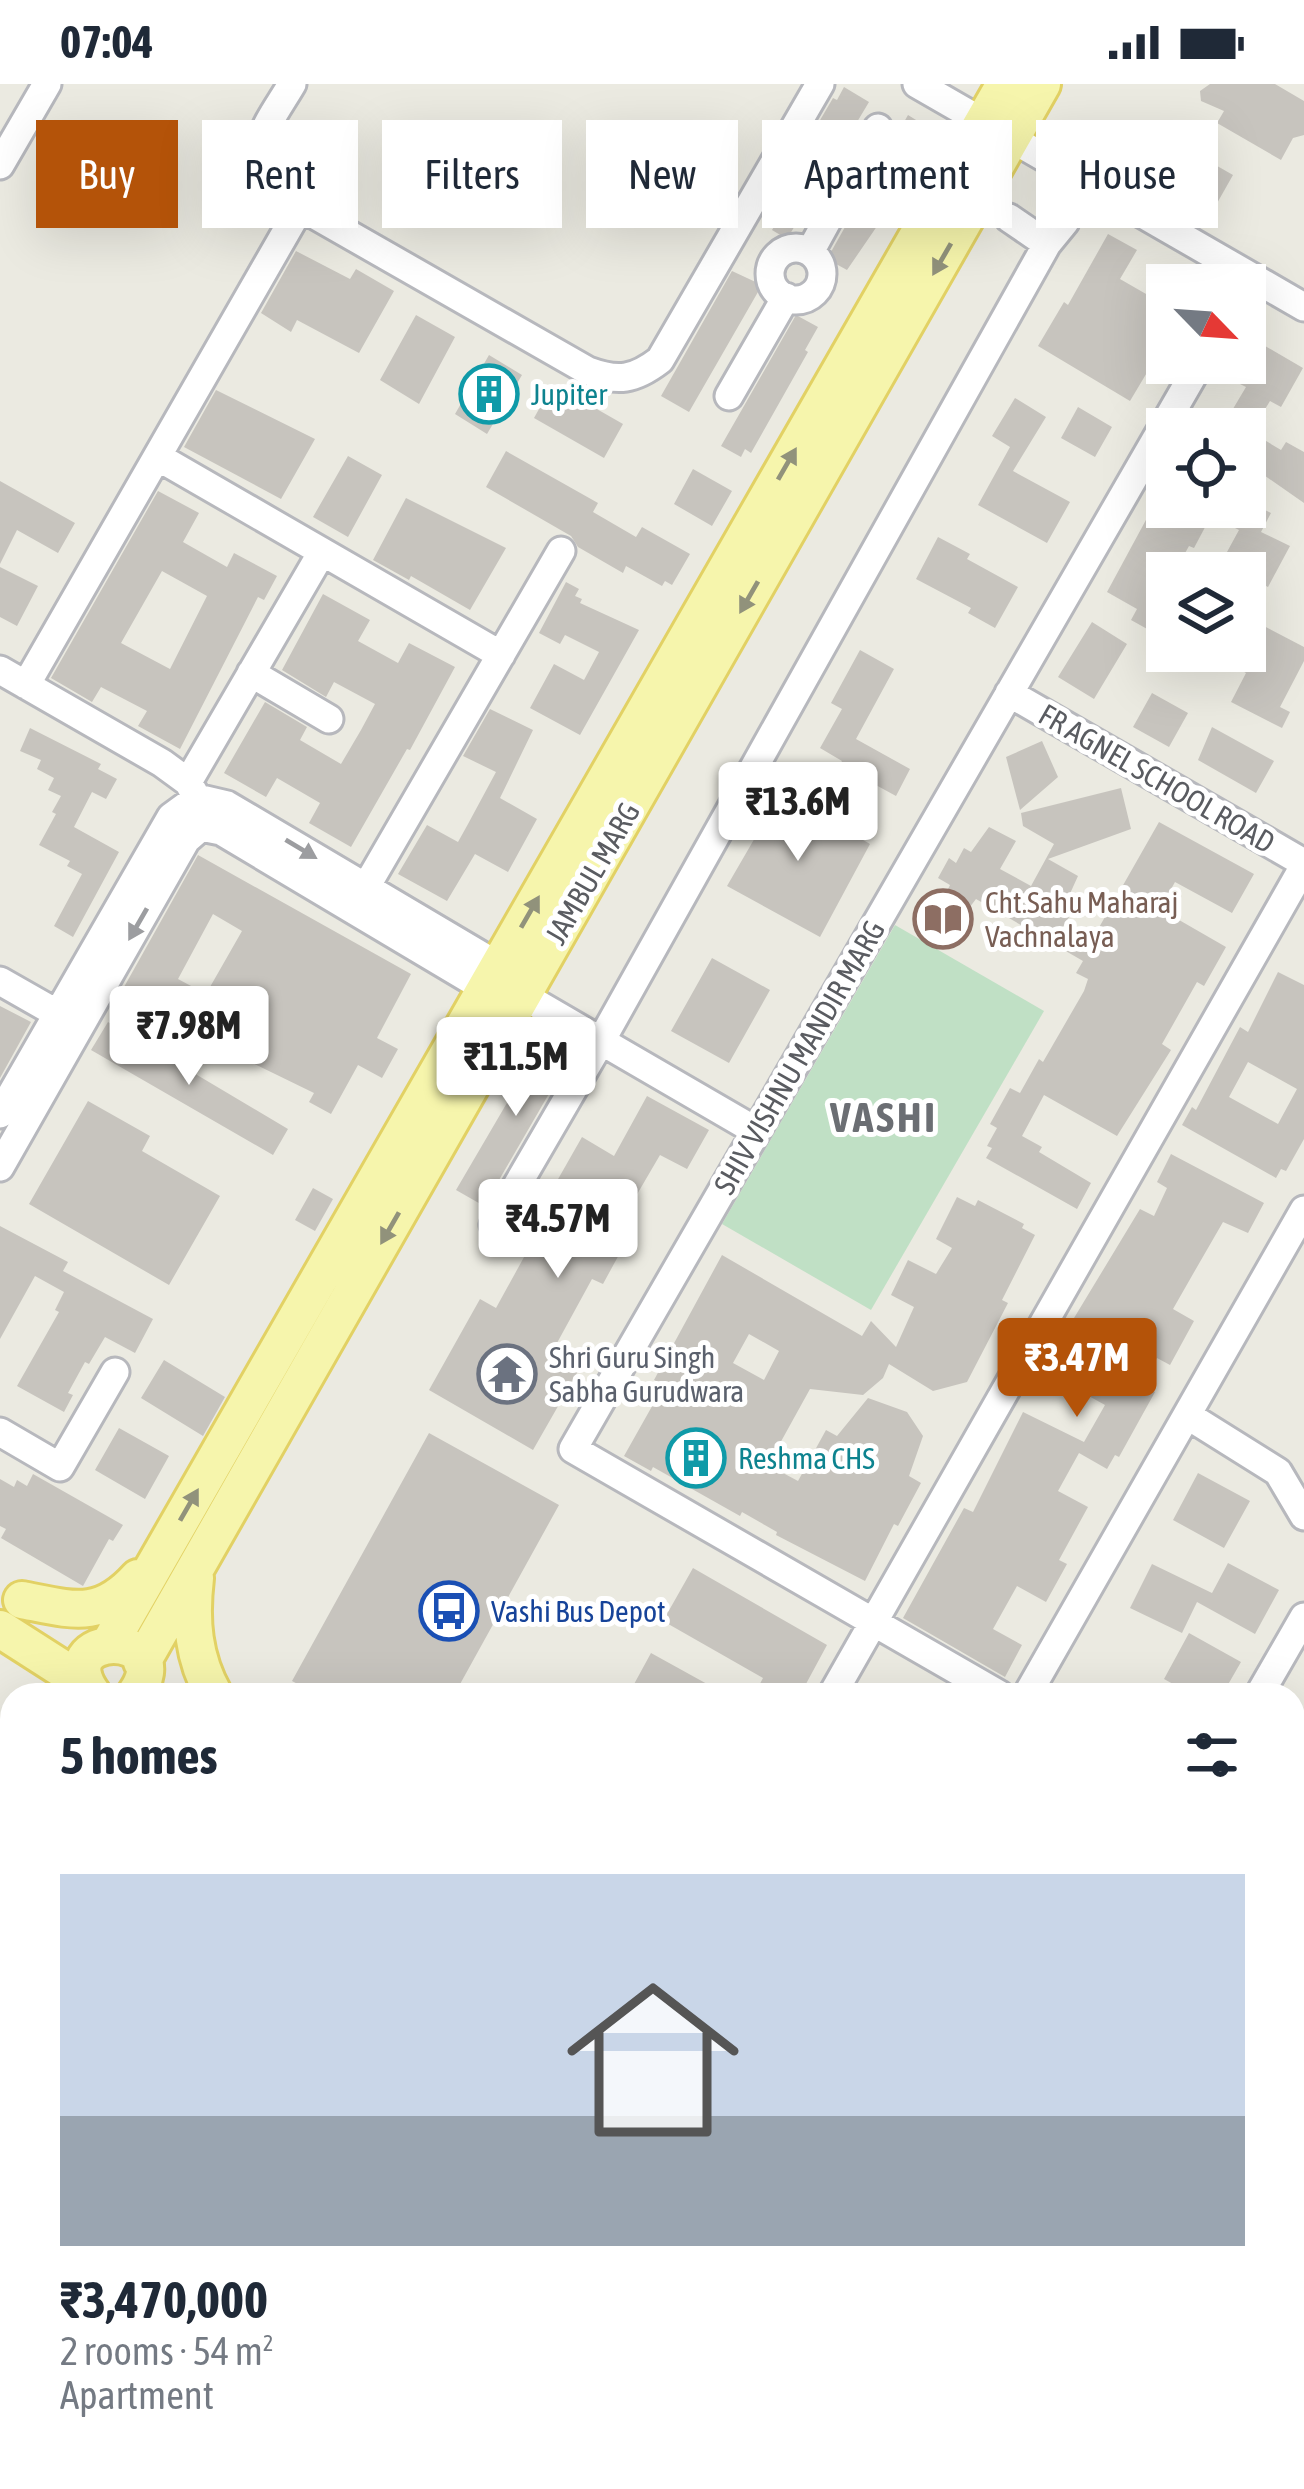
<!DOCTYPE html>
<meta charset="utf-8">
<style>
:root{--surface:#fff;--page:#f2f2f3;--text:#1f2937;--muted:#747a83;--line:#e0e1e3;--accent:#b45309}
body{margin:0;font-family:"Asap Condensed",sans-serif;background:var(--page);color:var(--text);height:100vh;display:flex;flex-direction:column;font-size:45px;white-space:nowrap}
*{box-sizing:border-box;margin:0}
p{font-size:39px;color:var(--muted)}
.icon{flex:none;width:66px;height:66px;fill:none;stroke:currentColor;stroke-width:2;stroke-linecap:round;stroke-linejoin:round}
.map{position:relative;flex:1;overflow:hidden}
.drawer{position:absolute;left:0px;top:1599px;width:1305px;height:807px;display:flex;flex-direction:column;background:var(--surface);border-radius:36px 36px 0 0;box-shadow:0 12px 48px #0002}
.drawer>*{flex:none}
.hud{position:absolute;left:36px;top:36px;width:1233px;height:108px;display:flex;gap:24px}
.needle{width:78px;rotate:115deg}
.fabs{position:absolute;left:1146px;top:180px;display:grid;gap:24px}
.fabs a{display:grid;place-items:center;width:120px;height:120px;border-radius:0px;background:var(--surface);box-shadow:0 12px 48px #0002;font-size:60px}
.price{position:absolute;translate:-50% -102px;padding:0 27px;border-radius:12px;background:#fff;color:#222;font-size:39px;line-height:78px;filter:drop-shadow(0 3px 6px #0008)}
.price::after{content:'';position:absolute;left:50%;top:72px;width:36px;height:27px;margin-left:-18px;background:inherit;clip-path:polygon(0 0,100% 0,50% 100%)}
.price.active{background:var(--accent);color:#fff}
ul{padding:0;list-style:none}
li{display:grid;align-content:center;gap:24px;height:636px;padding:0 60px}
li+li{border-top:3px solid var(--line)}
li span{display:grid;place-items:center;height:372px;border-radius:0px;color:#555}
li>.icon{margin-inline-start:auto}
span .icon{width:216px;height:216px;fill:#fffc;stroke-width:1}
li b{font-size:51px}
h2{display:flex;justify-content:space-between;align-items:center;height:144px;padding:0 60px;font-size:51px}
.chip{padding:0 42px;border-radius:0px;background:var(--surface);box-shadow:0 12px 48px #0002;font-size:42px;line-height:108px}
.chip.active{background:var(--accent);color:#fff}
.status{display:flex;justify-content:space-between;align-items:center;height:84px;padding:0 60px;background:var(--surface);direction:ltr}
.status svg{height:33px;fill:currentColor}
.map>svg:first-child{display:block}
.green{fill:#c0e0c5}
.building{fill:#c7c4be;fill-rule:evenodd}
.lines{fill:none;stroke-linecap:round;stroke-linejoin:round}
.minor-casing{stroke:#b7b8bd;stroke-width:33}
.major-casing{stroke:#e2d164;stroke-width:42}
.minor{stroke:#fff;stroke-width:27}
.major{stroke:#f6f5ac;stroke-width:36}
.oneway{fill:#91927b}
.oneway2{fill:#9c9da0}
.labels{text-anchor:middle;dominant-baseline:central;stroke-width:10;stroke-linejoin:round;paint-order:stroke}
.culture-label{font-size:30px;fill:#0d838f;stroke:#fff;text-anchor:start}
.street-label{font-size:30px;fill:#5a5c61;stroke:#fff}
.education-label{font-size:30px;fill:#785e54;stroke:#fff;text-anchor:start}
.worship-label{font-size:30px;fill:#5b616d;stroke:#fff;text-anchor:start}
.transit-label{font-size:30px;fill:#164399;stroke:#fff;text-anchor:start}
.district-label{font-size:42px;font-weight:bold;letter-spacing:3px;fill:#6b6e73;stroke:#fff}
</style>
<div class="status"><b>07:04</b><svg viewBox="0 0 49 12"><path d="M0 12V9h3v3zM5 12V6h3v6zM10 12V3h3v9zM15 12V0h3v12zM26 1h20v11H26zM47 4h2v5h-2z"/></svg></div>
<div class="map">
<svg width="1304" height="2405" viewBox="0 0 1304 2405">
<rect width="100%" height="100%" fill="#ebeae1"/>
<path class="green" d="M 895,841 L 1044,927 L 871,1226 L 722,1140 Z"/>
<path class="building" d="M 1210,0 L 1275,0 L 1304,17 L 1304,51 L 1293,54 L 1281,76 L 1217,39 L 1224,27 L 1201,17 L 1200,7 Z
M 844,3 L 869,18 L 787,155 L 772,146 L 775,141 L 768,136 L 776,124 L 771,120 L 833,14 L 837,16 Z
M 908,31 L 929,44 L 918,64 L 922,66 L 884,132 L 847,186 L 827,175 Z
M 1161,50 L 1233,91 L 1203,144 L 1131,102 Z
M 1108,150 L 1137,166 L 1120,195 L 1153,214 L 1167,189 L 1167,255 L 1130,317 L 1038,262 L 1064,218 L 1068,221 Z
M 296,167 L 350,195 L 356,185 L 394,207 L 359,269 L 297,236 L 291,248 L 261,229 Z
M 732,187 L 762,201 L 689,328 L 661,312 Z
M 416,231 L 455,253 L 419,320 L 380,296 Z
M 796,231 L 818,243 L 805,266 L 808,268 L 751,369 L 745,365 L 741,373 L 721,362 Z
M 1260,259 L 1303,284 L 1281,323 L 1270,317 L 1253,345 L 1246,345 L 1281,366 L 1286,358 L 1304,368 L 1304,419 L 1245,378 L 1245,345 L 1221,345 L 1246,303 L 1238,299 Z
M 489,271 L 522,291 L 487,350 L 455,330 Z
M 553,300 L 623,340 L 604,374 L 534,334 Z
M 216,306 L 315,355 L 281,415 L 184,363 Z
M 1015,314 L 1046,333 L 1013,387 L 1070,418 L 1047,459 L 978,421 L 1010,363 L 992,352 Z
M 1078,323 L 1112,343 L 1095,373 L 1061,354 Z
M 506,367 L 598,419 L 593,428 L 636,453 L 642,443 L 690,470 L 672,501 L 665,497 L 662,502 L 626,482 L 623,489 L 578,463 L 571,452 L 486,403 Z
M 348,372 L 382,391 L 348,453 L 313,433 Z
M 693,385 L 732,407 L 712,442 L 674,420 Z
M 0,397 L 75,439 L 58,469 L 17,446 L 0,480 Z
M 1167,397 L 1167,423 L 1245,423 L 1245,416 L 1271,429 L 1261,448 L 1290,462 L 1268,503 L 1221,479 L 1239,446 L 1211,432 L 1194,464 L 1189,462 L 1174,489 L 1167,489 L 1167,556 L 1131,536 L 1137,525 L 1107,508 Z
M 158,407 L 199,429 L 183,458 L 227,483 L 234,469 L 277,492 L 264,516 L 258,513 L 180,665 L 138,642 L 147,627 L 101,603 L 92,618 L 51,594 ZM 162,487 L 207,512 L 170,585 L 121,559 Z
M 406,414 L 506,464 L 470,526 L 411,492 L 409,496 L 373,476 Z
M 938,453 L 970,470 L 967,475 L 1018,503 L 995,544 L 968,529 L 971,524 L 916,495 Z
M 0,483 L 38,502 L 17,542 L 0,533 Z
M 566,498 L 579,505 L 575,512 L 582,515 L 580,519 L 639,546 L 580,651 L 530,624 L 554,580 L 584,596 L 599,568 L 565,551 L 560,560 L 539,549 Z
M 323,510 L 370,536 L 358,557 L 398,579 L 409,559 L 455,583 L 410,666 L 407,665 L 351,763 L 309,739 L 320,719 L 277,694 L 266,713 L 224,689 L 265,618 L 307,643 L 300,656 L 341,680 L 361,646 L 375,620 L 334,598 L 326,613 L 282,586 Z
M 1245,532 L 1304,563 L 1304,577 L 1280,623 L 1290,628 L 1282,644 L 1231,618 L 1246,589 L 1206,567 L 1245,567 Z
M 1092,538 L 1127,560 L 1094,615 L 1058,593 Z
M 860,566 L 894,585 L 856,655 L 910,685 L 896,712 L 874,700 L 864,720 L 829,701 L 842,677 L 820,664 L 842,625 L 831,619 Z
M 1152,609 L 1188,629 L 1169,663 L 1133,643 Z
M 490,625 L 533,646 L 500,714 L 537,735 L 508,788 L 475,770 L 447,817 L 398,790 L 427,741 L 458,758 L 468,740 L 496,688 L 463,672 Z
M 1212,643 L 1274,677 L 1256,709 L 1198,676 Z
M 30,644 L 101,680 L 98,685 L 117,695 L 106,715 L 92,708 L 74,743 L 119,768 L 73,853 L 54,842 L 82,790 L 67,782 L 70,777 L 39,761 L 56,730 L 52,728 L 61,712 L 48,706 L 54,694 L 37,685 L 41,676 L 20,667 Z
M 1042,657 L 1058,693 L 1020,726 L 1006,673 Z
M 788,697 L 812,710 L 802,730 L 843,753 L 846,746 L 870,760 L 820,853 L 727,802 Z
M 1121,704 L 1131,745 L 1048,775 L 1078,792 L 1063,825 L 1071,830 L 1061,846 L 1089,861 L 1159,738 L 1254,790 L 1232,829 L 1175,798 L 1160,825 L 1226,863 L 1204,902 L 1197,898 L 1162,960 L 1171,966 L 1117,1052 L 1044,1011 L 1022,1052 L 1042,1063 L 1039,1068 L 1091,1099 L 1077,1125 L 986,1074 L 992,1064 L 987,1062 L 997,1044 L 990,1040 L 1010,1004 L 1020,1009 L 1039,975 L 1043,978 L 1084,907 L 1088,895 L 1076,889 L 1083,877 L 976,815 L 953,845 L 934,834 L 950,801 L 938,794 L 949,774 L 956,779 L 964,764 L 971,768 L 989,743 L 1016,757 L 1000,785 L 1031,802 L 1054,760 L 1023,742 L 1021,729 Z
M 198,771 L 411,890 L 377,954 L 398,965 L 382,994 L 358,981 L 331,1030 L 309,1018 L 314,1009 L 238,972 L 240,968 L 124,903 ZM 213,830 L 242,847 L 206,910 L 178,895 Z
M 712,874 L 770,906 L 729,979 L 671,947 Z
M 1278,888 L 1304,901 L 1304,1055 L 1286,1087 L 1281,1085 L 1276,1094 L 1182,1041 L 1192,1023 L 1196,1026 L 1240,943 L 1248,948 ZM 1248,978 L 1297,1005 L 1278,1040 L 1229,1013 Z
M 0,922 L 31,938 L 0,994 Z
M 108,938 L 288,1045 L 273,1071 L 91,966 Z
M 549,947 L 576,963 L 484,1122 L 456,1106 Z
M 647,1012 L 709,1046 L 687,1085 L 660,1071 L 608,1160 L 621,1167 L 603,1200 L 592,1195 L 557,1259 L 585,1275 L 533,1366 L 429,1306 L 480,1215 L 496,1224 L 556,1115 L 549,1111 L 582,1053 L 614,1072 Z
M 88,1017 L 150,1052 L 142,1067 L 220,1112 L 169,1201 L 29,1120 Z
M 1171,1070 L 1264,1119 L 1248,1149 L 1223,1138 L 1193,1190 L 1173,1225 L 1194,1237 L 1170,1281 L 1157,1274 L 1141,1301 L 1155,1308 L 1119,1373 L 1115,1371 L 1107,1385 L 1079,1369 L 1058,1407 L 1088,1423 L 1059,1476 L 1067,1480 L 1046,1518 L 1017,1502 L 993,1545 L 1022,1561 L 1005,1593 L 903,1534 L 964,1424 L 973,1428 L 1023,1328 L 1084,1358 L 1080,1365 L 1105,1321 L 1060,1296 L 1062,1292 L 1053,1287 L 1064,1265 L 1078,1272 L 1094,1244 L 1074,1234 L 1140,1125 L 1154,1132 L 1167,1104 L 1157,1098 Z
M 313,1104 L 333,1115 L 315,1147 L 295,1136 Z
M 957,1113 L 975,1122 L 978,1116 L 1024,1140 L 1022,1144 L 1035,1151 L 1002,1216 L 1008,1219 L 967,1298 L 933,1307 L 889,1280 L 883,1294 L 863,1311 L 810,1305 L 768,1381 L 798,1397 L 826,1346 L 837,1352 L 868,1314 L 907,1328 L 923,1352 L 909,1392 L 921,1399 L 898,1442 L 894,1440 L 865,1497 L 776,1451 L 777,1448 L 742,1428 L 740,1432 L 653,1383 L 651,1387 L 624,1372 L 664,1301 L 654,1296 L 722,1171 L 862,1252 L 871,1237 L 896,1263 L 914,1223 L 891,1211 L 908,1176 L 936,1190 L 952,1164 L 936,1155 ZM 749,1250 L 779,1267 L 764,1296 L 733,1279 Z
M 0,1142 L 68,1178 L 63,1187 L 153,1235 L 135,1269 L 105,1253 L 89,1280 L 85,1278 L 68,1309 L 73,1311 L 64,1328 L 17,1302 L 59,1228 L 55,1226 L 64,1208 L 35,1192 L 0,1255 Z
M 164,1276 L 225,1313 L 203,1352 L 141,1314 Z
M 119,1344 L 169,1372 L 145,1415 L 95,1386 Z
M 429,1349 L 559,1421 L 454,1611 L 318,1611 L 292,1597 Z
M 1198,1389 L 1250,1417 L 1224,1464 L 1173,1436 Z
M 33,1390 L 123,1441 L 113,1457 L 109,1455 L 83,1502 L 1,1454 L 6,1445 L 0,1442 L 0,1395 L 14,1403 L 17,1396 L 27,1402 Z
M 1228,1479 L 1279,1506 L 1255,1550 L 1197,1518 L 1182,1549 L 1130,1524 L 1152,1480 L 1212,1509 Z
M 693,1484 L 827,1561 L 800,1611 L 754,1611 L 763,1594 L 663,1537 Z
M 1189,1549 L 1241,1578 L 1222,1611 L 1193,1611 L 1164,1595 Z
M 651,1569 L 727,1611 L 649,1611 L 633,1602 Z"/>
<g class="lines">
<g class="minor-casing">
<path id="minor" d="M 292,0 C 271,36 246,61 266,103 L 588,287 C 618,298 634,296 660,276 L 820,0
M 917,0 L 1304,223
M 0,81 L 47,0
M 1009,134 L 1047,160
M770 190a26 26 0 1 1 52 0a26 26 0 1 1-52 0Z
M 810,168 L 878,44
M 729,312 L 786,213
M 158,373 L 501,571
M 0,586 L 162,679 L 188,698 L 197,714 L 200,730
M 251,589 L 329,635
M 26,601 L 301,122
M 1009,609 L 1304,779
M 188,698 L 322,468
M 197,714 L 227,721 L 499,882 L 508,894
M 201,743 L 221,747 L 486,905 L 522,911 L 756,1047
M 366,803 L 561,467
M 0,897 L 58,930
M 0,1030 L 171,733 L 197,714
M 0,1083 L 186,756 L 201,743
M 494,1141 L 601,957 L 1047,160 L 1065,138
M 1187,1331 L 1278,1388 L 1304,1432
M 0,1348 L 60,1383 L 115,1288
M 832,1611 L 1304,782
M 1000,1611 L 573,1365 L 1200,279
M 1027,1611 L 1304,1126
M 1259,1611 L 1304,1533
M 0,1921 L 12,1928
M 1293,2116 L 1304,2123
M 0,2306 L 12,2285
M 0,2329 L 12,2336
M 116,2394 L 135,2405
M 836,2394 L 856,2405
M 1138,2394 L 1157,2405
M 326,2405 L 333,2394
M 573,2405 L 579,2394"/>
</g>
<g class="major-casing">
<path id="major" d="M 195,1494 C 190,1536 193,1574 214,1611
M 22,1516 C 73,1526 100,1536 138,1494
M 0,1545 L 86,1600
M 110,1559 L 1005,0
M 142,1578 L 1042,0
M 93,1611 C 44,1545 183,1544 135,1611
M 0,1750 L 12,1729
M 0,1827 L 12,1806
M 1293,2249 L 1304,2255
M 1293,2291 L 1304,2297"/>
</g>
<use href="#minor" class="minor"/>
<use href="#major" class="major"/>
</g>
<defs><path id="oneway-solid" d="M-6-.8H1V-3.2L6.5 0L1 3.2V.8H-6Z" transform="scale(3)"/></defs>
<g class="oneway">
<use href="#oneway-solid" transform="translate(942 175) rotate(120)"/>
<use href="#oneway-solid" transform="translate(787 380) rotate(-60)"/>
<use href="#oneway-solid" transform="translate(749 513) rotate(120)"/>
<use href="#oneway-solid" transform="translate(530 828) rotate(-60)"/>
<use href="#oneway-solid" transform="translate(390 1144) rotate(120)"/>
<use href="#oneway-solid" transform="translate(189 1421) rotate(-60)"/>
</g>
<g class="oneway2">
<use href="#oneway-solid" transform="translate(301 765) rotate(31)"/>
<use href="#oneway-solid" transform="translate(138 840) rotate(120)"/>
</g>
<defs>
<g id="building-ring" transform="scale(3)"><circle r="9.5" fill="#fff" stroke="#0f9aa8" stroke-width="1.5"/><path d="M-4-6H4V6H1V3H-1V6H-4ZM-2.5-4.3h1.7v1.8h-1.7ZM.8-4.3h1.7v1.8H.8ZM-2.5-1h1.7V.8h-1.7ZM.8-1h1.7V.8H.8Z" fill="#0f9aa8"/></g>
<g id="library-ring" transform="scale(3)"><circle r="9.5" fill="#fff" stroke="#8d6e63" stroke-width="1.5"/><path d="M-6-4Q-3-5.5-.7-3.5V5Q-3 3-6 4ZM6-4Q3-5.5 .7-3.5V5Q3 3 6 4Z" fill="#8d6e63"/></g>
<g id="temple-ring" transform="scale(3)"><circle r="9.5" fill="#fff" stroke="#6b7280" stroke-width="1.5"/><path d="M0-6L5-2H3V0L6.5 2.5H4V6H1.5V3h-3V6H-4V2.5H-6.5L-3 0V-2H-5Z" fill="#6b7280"/></g>
<g id="bus-ring" transform="scale(3)"><circle r="9.5" fill="#fff" stroke="#1a4fb4" stroke-width="1.5"/><path d="M-5-6H5V4H4V6H2V4H-2V6H-4V4H-5ZM-3.5-4V0h7V-4ZM-3.5 1.2v1.5H-2V1.2ZM2 1.2v1.5H3.5V1.2Z" fill="#1a4fb4"/></g>
</defs>
<g fill-rule="evenodd">
<use href="#building-ring" x="489" y="310"/>
<use href="#library-ring" x="943" y="835"/>
<use href="#temple-ring" x="507" y="1290"/>
<use href="#building-ring" x="696" y="1374"/>
<use href="#bus-ring" x="449" y="1527"/>
</g>
<g class="labels">
<g class="culture-label">
<text x="531" y="310">Jupiter</text>
<text x="738" y="1374">Reshma CHS</text>
</g>
<g class="street-label">
<text transform="translate(1157 694) rotate(30)">FR AGNEL SCHOOL ROAD</text>
<text transform="translate(592 789) rotate(-60)">JAMBUL MARG</text>
<text transform="translate(799 973) rotate(-60)">SHIV VISHNU MANDIR MARG</text>
</g>
<g class="education-label">
<text x="985" y="818">Cht.Sahu Maharaj<tspan x="985" dy="34">Vachnalaya</tspan></text>
</g>
<g class="worship-label">
<text x="549" y="1273">Shri Guru Singh<tspan x="549" dy="34">Sabha Gurudwara</tspan></text>
</g>
<g class="transit-label">
<text x="491" y="1527">Vashi Bus Depot</text>
</g>
<g class="district-label">
<text x="884" y="1033">VASHI</text>
</g>
</g>
</svg>
<div class="fabs">
<a><svg class="needle" viewBox="-14 -14 28 28"><path d="M0-13l5 13h-10z" fill="#e53935"/><path d="M0 13l5-13h-10z" fill="#747a83"/></svg></a>
<a><svg class="icon" aria-label="locate" viewBox="0 0 24 24"><circle cx="12" cy="12" r="6"/><path d="M12 2v4M12 18v4M2 12h4M18 12h4"/></svg></a>
<a><svg class="icon" aria-label="layers" viewBox="0 0 24 24"><path d="M12 4l9 5-9 5-9-5zM3 14l9 5 9-5"/></svg></a>
</div>
<b class="price" style="left:798px;top:780px">₹13.6M</b>
<b class="price" style="left:189px;top:1004px">₹7.98M</b>
<b class="price" style="left:516px;top:1035px">₹11.5M</b>
<b class="price" style="left:558px;top:1197px">₹4.57M</b>
<b class="price active" style="left:1077px;top:1336px">₹3.47M</b>
<div class="hud">
<a class="chip active">Buy</a>
<a class="chip">Rent</a>
<a class="chip">Filters</a>
<a class="chip">New</a>
<a class="chip">Apartment</a>
<a class="chip">House</a>
</div>
<section class="drawer">
<h2>5 homes<svg class="icon" aria-label="filters" viewBox="0 0 24 24"><path d="M4 7h16M4 17h16"/><circle cx="9" cy="7" r="2"/><circle cx="15" cy="17" r="2"/></svg></h2>
<ul>
<li><span style="background:linear-gradient(#c9d6e8 65%,#9aa5b1 0)"><svg class="icon" aria-label="home" viewBox="0 0 24 24"><path d="M3 11l9-7 9 7M6 9v11h12V9"/></svg></span><div><b>₹3,470,000</b><p>2 rooms · 54 m²</p><p>Apartment</p></div></li>
</ul>
</section>
</div>
